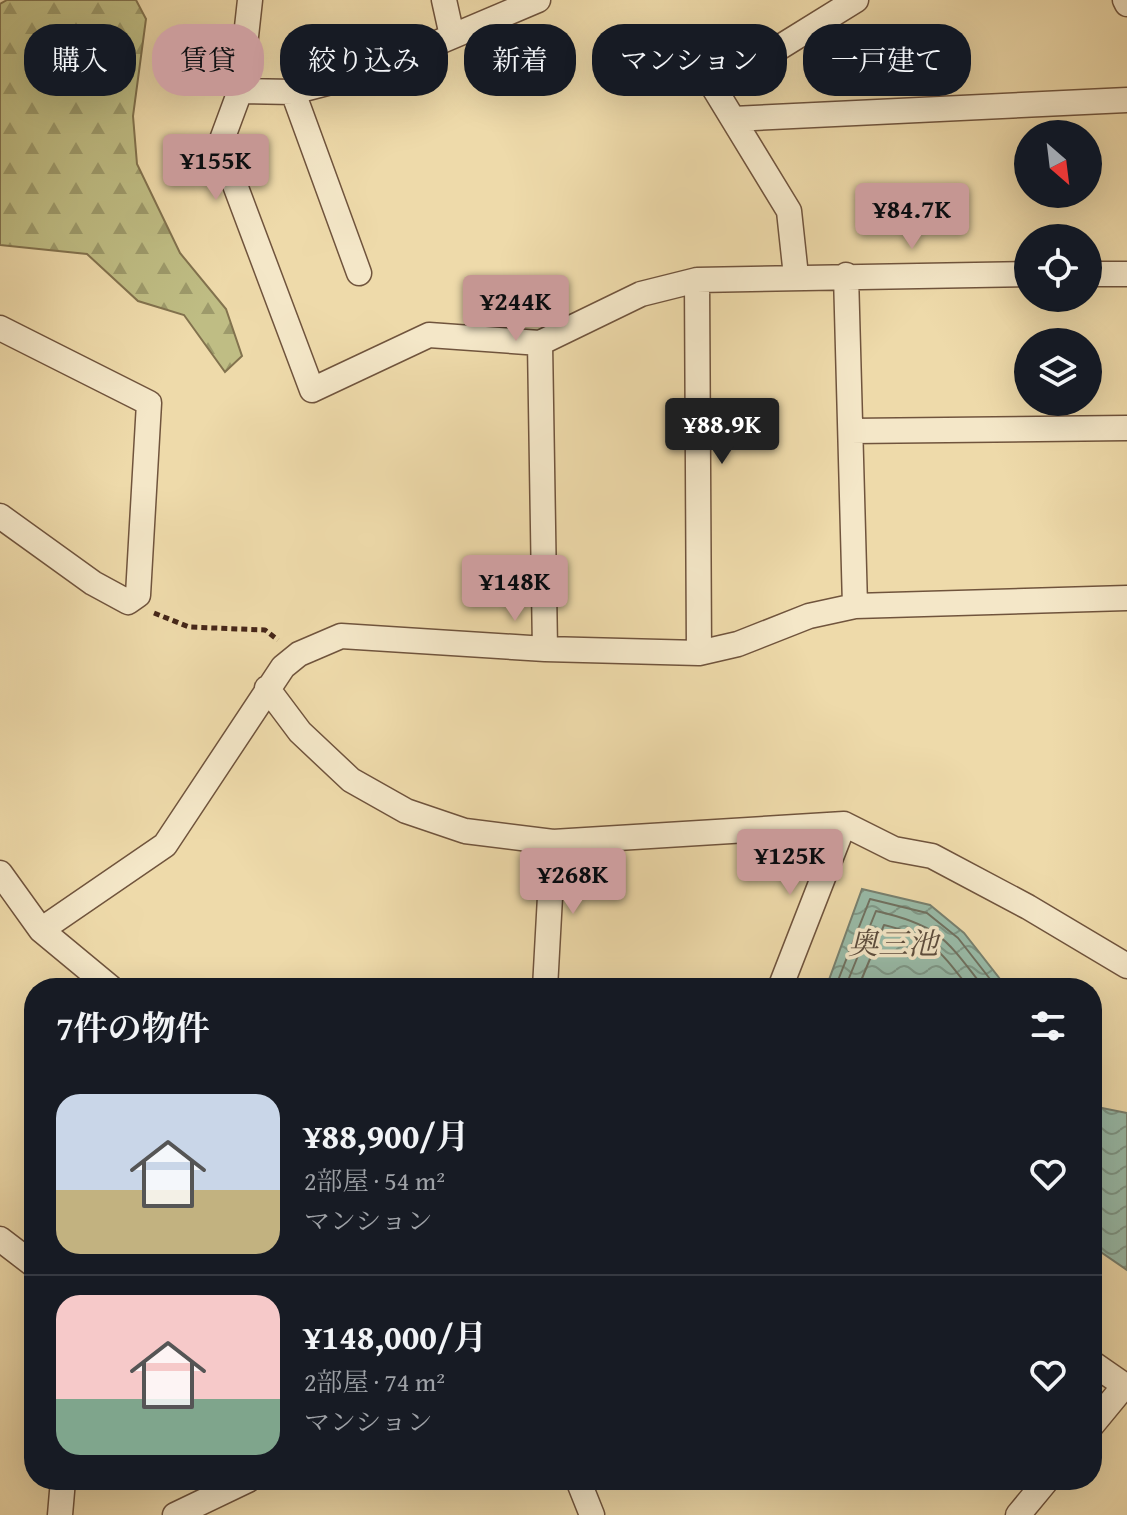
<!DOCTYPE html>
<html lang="ja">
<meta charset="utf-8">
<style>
:root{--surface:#171b24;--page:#20242c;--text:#f1f3f6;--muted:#9ea1a6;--line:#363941;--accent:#c59692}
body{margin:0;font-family:"Gentium Book Plus","Noto Serif JP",serif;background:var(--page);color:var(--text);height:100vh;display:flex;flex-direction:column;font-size:30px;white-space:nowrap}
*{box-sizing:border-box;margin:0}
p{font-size:26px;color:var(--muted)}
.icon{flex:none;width:44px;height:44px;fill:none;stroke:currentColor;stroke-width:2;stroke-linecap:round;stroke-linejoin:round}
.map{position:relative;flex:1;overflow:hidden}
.side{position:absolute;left:24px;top:978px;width:1078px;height:512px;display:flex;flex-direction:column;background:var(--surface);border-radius:32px;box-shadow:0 8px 32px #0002}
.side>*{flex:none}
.banner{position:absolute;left:24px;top:24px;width:1080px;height:72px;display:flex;gap:16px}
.needle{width:52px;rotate:152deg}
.controls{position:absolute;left:1014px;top:120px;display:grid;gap:16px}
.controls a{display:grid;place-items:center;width:88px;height:88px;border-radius:50%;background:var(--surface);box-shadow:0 8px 32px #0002;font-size:40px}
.price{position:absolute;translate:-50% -68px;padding:0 18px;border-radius:8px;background:var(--accent);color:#111;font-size:26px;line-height:52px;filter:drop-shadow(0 2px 4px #0008)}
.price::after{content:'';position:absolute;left:50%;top:48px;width:24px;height:18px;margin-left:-12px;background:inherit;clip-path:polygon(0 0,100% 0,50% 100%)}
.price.on{background:#222;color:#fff}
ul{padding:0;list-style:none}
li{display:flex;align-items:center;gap:24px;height:200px;padding:0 32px}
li+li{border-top:2px solid var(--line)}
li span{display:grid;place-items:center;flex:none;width:224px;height:160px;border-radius:24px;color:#555}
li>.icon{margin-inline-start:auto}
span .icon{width:96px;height:96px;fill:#fffc;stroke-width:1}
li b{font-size:34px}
h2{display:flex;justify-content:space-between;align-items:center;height:96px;padding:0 32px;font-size:34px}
.chip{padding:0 28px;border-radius:32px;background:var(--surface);box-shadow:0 8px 32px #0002;font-size:28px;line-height:72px}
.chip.on{background:var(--accent);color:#111}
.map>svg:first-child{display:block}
.forest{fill:url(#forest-firs);stroke:#82724e;stroke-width:2}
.water{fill:url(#water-waves);stroke:#78806f;stroke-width:2}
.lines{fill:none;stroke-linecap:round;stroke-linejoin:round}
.shore{stroke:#707160;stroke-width:2}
.minor-casing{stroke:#70543d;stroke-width:27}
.path{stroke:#462719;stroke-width:5;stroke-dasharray:6 4;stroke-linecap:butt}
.minor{stroke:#f4e7c8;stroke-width:24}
.labels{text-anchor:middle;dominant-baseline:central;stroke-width:7;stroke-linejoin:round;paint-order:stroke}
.water-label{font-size:30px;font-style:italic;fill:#5b4c3d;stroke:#f4e7c8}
</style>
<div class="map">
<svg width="1127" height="1515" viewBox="0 0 1127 1515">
<defs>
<pattern id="forest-firs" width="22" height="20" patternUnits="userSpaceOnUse" patternTransform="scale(2)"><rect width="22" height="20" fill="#bfbd84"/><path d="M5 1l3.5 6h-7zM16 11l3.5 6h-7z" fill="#9d9a6b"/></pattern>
<pattern id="water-waves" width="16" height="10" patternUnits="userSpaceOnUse" patternTransform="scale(2)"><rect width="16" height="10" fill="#99bba8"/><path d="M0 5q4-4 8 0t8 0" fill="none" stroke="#7f9888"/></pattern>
</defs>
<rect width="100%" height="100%" fill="#eedaaa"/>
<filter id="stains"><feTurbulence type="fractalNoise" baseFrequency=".0025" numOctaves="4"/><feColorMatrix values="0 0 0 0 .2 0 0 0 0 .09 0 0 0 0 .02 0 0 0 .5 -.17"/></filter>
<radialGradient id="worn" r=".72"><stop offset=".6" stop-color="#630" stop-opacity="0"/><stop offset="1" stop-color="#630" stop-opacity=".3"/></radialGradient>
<path class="forest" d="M 7,0 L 136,0 L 146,19 L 133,116 L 137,164 L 180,253 L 226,309 L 242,356 L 225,372 L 184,315 L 138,301 L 87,254 L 0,245 L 0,4 Z"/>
<path class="water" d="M 862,889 L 930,905 L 964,933 L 1007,988 L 826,988 Z
M 1092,1106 L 1127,1113 L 1127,1270 L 1092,1246 Z"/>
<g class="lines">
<path class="shore" d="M 835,988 L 870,899 L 927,913 L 958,938 L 997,988
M 845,988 L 876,911 C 939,925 946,939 984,988
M 858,988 L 884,925 C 931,936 941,952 969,988"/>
<g class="minor-casing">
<path id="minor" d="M 444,0 L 452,36
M 1125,0 L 1127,4
M 240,91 L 250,0
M 293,92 L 240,91 L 220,145 L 312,390 L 429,335 L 540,343
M 733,119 L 1127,100
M 359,273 L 293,92 L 366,73 L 538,0
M 1088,274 L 1127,274
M 846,275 L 855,606
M 796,276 L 789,211 L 714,88 L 856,0
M 697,280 L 699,653
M 0,328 L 149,403 L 138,595 L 128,602 L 93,583 L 0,516
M 851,431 L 1127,428
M 545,649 L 540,343 L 641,294 L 697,280 L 1028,274
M 267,688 L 300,732 L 351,780 L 406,811 L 465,831 L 553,842 L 844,824 L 894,849 L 932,856 L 1028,907 L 1127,966
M 0,873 L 41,930 L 111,988
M 41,930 L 165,845 L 283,667 L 299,654 L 341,636 L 545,649 L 699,653 L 738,644 L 809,616 L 855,606 L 1127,598
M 545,988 L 553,842
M 780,988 L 844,824
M 0,1239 L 34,1265
M 1092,1363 L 1127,1387
M 1092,1425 L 1125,1385
M 578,1480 L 592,1515
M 60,1515 L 63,1480
M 175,1515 L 248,1480
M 1018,1515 L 1047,1480"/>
</g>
<path class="path" d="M 154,613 L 189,627 L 265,630 L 278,640"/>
<use href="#minor" class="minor"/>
</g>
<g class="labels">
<g class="water-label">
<text x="893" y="943">奥三池</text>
</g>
</g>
<rect width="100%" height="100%" filter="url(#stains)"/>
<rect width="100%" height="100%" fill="url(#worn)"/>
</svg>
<div class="controls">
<a><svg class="needle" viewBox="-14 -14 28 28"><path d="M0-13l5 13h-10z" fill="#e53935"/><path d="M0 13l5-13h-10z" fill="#9ea1a6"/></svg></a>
<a><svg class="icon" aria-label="locate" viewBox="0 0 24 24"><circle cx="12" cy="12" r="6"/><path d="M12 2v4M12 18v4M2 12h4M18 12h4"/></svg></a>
<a><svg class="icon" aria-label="layers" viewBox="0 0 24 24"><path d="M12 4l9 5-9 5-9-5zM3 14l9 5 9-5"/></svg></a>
</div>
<b class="price" style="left:216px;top:202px">¥155K</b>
<b class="price" style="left:912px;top:251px">¥84.7K</b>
<b class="price" style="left:516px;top:343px">¥244K</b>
<b class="price on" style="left:722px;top:466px">¥88.9K</b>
<b class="price" style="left:515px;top:623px">¥148K</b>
<b class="price" style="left:790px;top:897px">¥125K</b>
<b class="price" style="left:573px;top:916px">¥268K</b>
<div class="banner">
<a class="chip">購入</a>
<a class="chip on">賃貸</a>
<a class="chip">絞り込み</a>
<a class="chip">新着</a>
<a class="chip">マンション</a>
<a class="chip">一戸建て</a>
</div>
<section class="side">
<h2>7件の物件<svg class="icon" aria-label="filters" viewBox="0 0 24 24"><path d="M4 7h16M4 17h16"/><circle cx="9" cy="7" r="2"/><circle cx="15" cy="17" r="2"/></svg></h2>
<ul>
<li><span style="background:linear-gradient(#c9d6e8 60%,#c2b280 0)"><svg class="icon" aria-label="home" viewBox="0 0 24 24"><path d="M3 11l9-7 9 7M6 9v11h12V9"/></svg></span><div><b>¥88,900/月</b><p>2部屋 · 54 m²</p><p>マンション</p></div><svg class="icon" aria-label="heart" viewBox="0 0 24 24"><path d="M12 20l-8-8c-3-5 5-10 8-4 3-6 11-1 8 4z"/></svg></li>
<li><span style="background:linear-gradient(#f6c9c9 65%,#7fa58c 0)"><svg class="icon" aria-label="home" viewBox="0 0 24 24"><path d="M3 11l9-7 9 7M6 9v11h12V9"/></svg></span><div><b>¥148,000/月</b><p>2部屋 · 74 m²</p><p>マンション</p></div><svg class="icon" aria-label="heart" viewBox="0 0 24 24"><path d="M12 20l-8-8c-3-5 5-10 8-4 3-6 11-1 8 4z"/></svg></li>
</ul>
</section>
</div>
